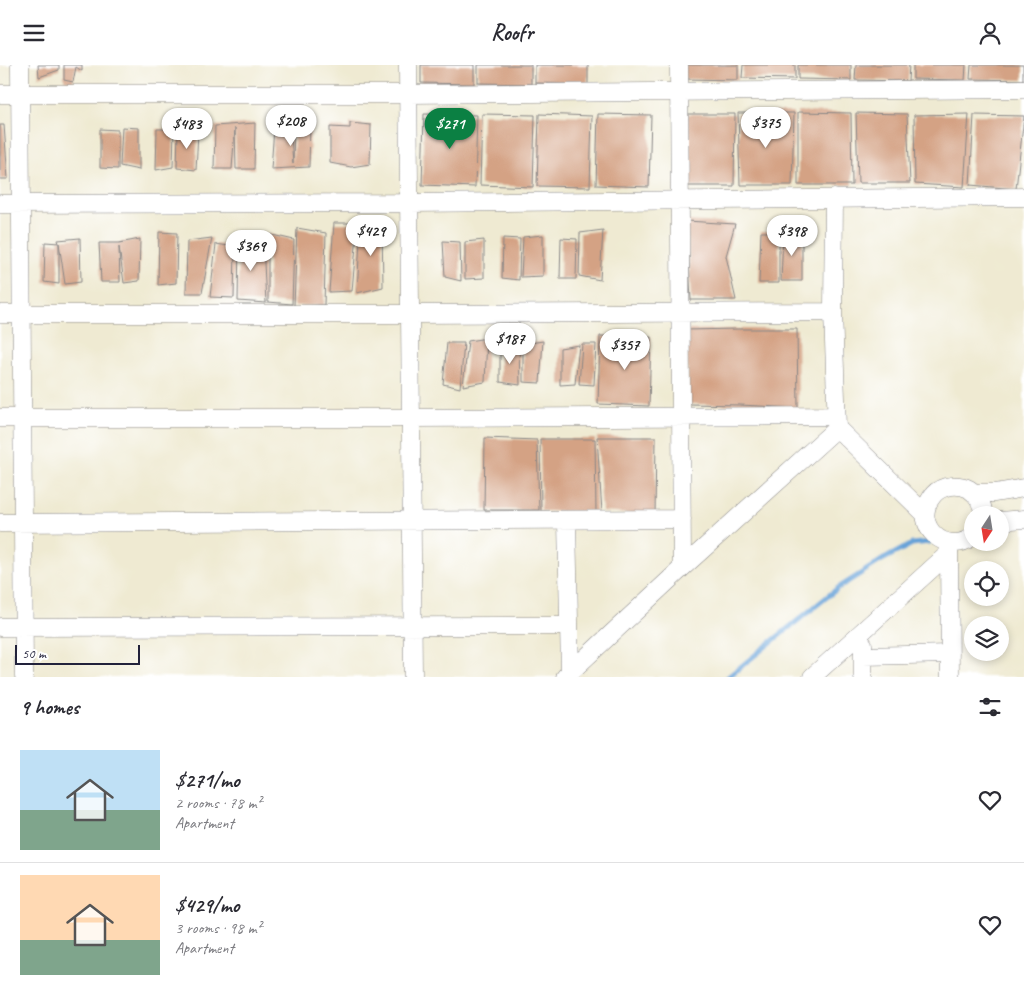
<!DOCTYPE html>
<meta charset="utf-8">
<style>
:root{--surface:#fff;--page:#f2f2f3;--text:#2b2b33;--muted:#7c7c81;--line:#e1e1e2;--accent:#0b8043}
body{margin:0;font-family:Caveat,sans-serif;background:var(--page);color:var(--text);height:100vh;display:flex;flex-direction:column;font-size:19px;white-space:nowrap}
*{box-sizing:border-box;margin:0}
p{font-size:16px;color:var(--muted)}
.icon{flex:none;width:28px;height:28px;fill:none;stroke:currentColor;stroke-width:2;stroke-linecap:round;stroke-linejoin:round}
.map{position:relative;height:612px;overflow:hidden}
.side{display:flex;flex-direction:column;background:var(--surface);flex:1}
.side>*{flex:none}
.needle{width:32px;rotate:192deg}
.controls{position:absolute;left:964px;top:441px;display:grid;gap:10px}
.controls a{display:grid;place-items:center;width:45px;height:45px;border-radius:50%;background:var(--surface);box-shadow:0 2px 8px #0003;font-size:25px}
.scale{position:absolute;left:15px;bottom:12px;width:125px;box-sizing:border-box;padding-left:5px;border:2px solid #22223b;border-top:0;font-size:14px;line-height:18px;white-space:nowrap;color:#22223b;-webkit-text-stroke:4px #fff;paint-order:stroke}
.price{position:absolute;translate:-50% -42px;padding:0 11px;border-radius:18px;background:#fff;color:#222;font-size:16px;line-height:32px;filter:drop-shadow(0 1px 2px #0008)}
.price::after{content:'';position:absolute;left:50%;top:30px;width:15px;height:11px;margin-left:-8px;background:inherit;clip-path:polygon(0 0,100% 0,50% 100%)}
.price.current{background:var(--accent);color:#fff}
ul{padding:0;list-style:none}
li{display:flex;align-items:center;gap:15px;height:125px;padding:0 20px}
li+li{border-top:1px solid var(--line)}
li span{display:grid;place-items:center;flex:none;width:140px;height:100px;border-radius:0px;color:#555}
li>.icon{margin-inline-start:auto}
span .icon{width:60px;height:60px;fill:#fffc;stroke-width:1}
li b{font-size:21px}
h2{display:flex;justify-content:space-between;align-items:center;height:60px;padding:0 20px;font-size:21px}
header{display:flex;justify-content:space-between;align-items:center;height:65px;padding:0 20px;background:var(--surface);font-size:22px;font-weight:700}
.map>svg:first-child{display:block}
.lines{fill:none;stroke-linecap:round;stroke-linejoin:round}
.stream{stroke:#67a3d8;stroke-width:5}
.building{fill:#d4a284}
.minor-casing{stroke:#888686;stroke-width:19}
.minor{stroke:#fff;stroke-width:18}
</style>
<header><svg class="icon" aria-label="menu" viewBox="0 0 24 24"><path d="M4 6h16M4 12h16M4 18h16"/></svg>Roofr<svg class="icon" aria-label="person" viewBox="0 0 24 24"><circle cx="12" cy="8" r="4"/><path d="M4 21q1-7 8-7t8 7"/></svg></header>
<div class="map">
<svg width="1024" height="612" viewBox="0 0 1024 612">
<rect width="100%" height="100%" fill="#fff"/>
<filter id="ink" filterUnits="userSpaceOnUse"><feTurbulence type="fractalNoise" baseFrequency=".02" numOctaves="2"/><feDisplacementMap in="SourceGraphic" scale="10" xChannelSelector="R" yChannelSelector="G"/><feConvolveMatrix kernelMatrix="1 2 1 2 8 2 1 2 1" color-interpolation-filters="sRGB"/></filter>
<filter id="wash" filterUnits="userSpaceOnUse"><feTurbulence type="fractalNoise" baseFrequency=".0096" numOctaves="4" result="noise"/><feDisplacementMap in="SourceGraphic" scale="20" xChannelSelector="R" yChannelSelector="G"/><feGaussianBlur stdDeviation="1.12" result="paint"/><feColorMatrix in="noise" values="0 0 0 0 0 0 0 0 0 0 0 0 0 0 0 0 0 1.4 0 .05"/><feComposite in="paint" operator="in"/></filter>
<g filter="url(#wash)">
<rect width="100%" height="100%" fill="#efead2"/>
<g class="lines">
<path class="stream" d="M 728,612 L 838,523 L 882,495 L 912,479 L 930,477"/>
</g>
<g id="blocks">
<path class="building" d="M 38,0 L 59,0 L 59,5 L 39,12 Z
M 64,0 L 82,0 L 82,6 L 76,2 L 73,17 L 64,15 Z
M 421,0 L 474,0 L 474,19 L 421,18 Z
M 478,0 L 531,0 L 531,19 L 478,18 Z
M 535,0 L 588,0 L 588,19 L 535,18 Z
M 685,0 L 738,0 L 738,15 L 685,14 Z
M 743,0 L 795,0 L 795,14 L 742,13 Z
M 798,0 L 851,0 L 851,15 L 798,14 Z
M 856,0 L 909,0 L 908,16 L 855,15 Z
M 913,0 L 966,0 L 965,15 L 913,14 Z
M 971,0 L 1023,0 L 1023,15 L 970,14 Z
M 798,47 L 851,48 L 852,120 L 798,120 Z
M 738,48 L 794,48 L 792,120 L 740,120 Z
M 856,48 L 907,49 L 910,118 L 858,118 Z
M 424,49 L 477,50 L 475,122 L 422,120 Z
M 482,49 L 535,50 L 533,122 L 480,120 Z
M 539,49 L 592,51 L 590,122 L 537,121 Z
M 598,49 L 651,50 L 649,122 L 596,120 Z
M 683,49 L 735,49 L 734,121 L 686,121 Z
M 969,49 L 964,122 L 915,119 L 914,50 Z
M 974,50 L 1024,51 L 1016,124 L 970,120 Z
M 290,57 L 293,99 L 294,59 L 310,58 L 309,102 L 271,104 L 274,63 Z
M 255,58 L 254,104 L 236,104 L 235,63 L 232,104 L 214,104 L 215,61 Z
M 350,58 L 371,60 L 370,99 L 351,102 L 330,98 L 330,62 L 350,63 Z
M 0,60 L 4,60 L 8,114 L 0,114 Z
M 122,62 L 139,63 L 139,105 L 120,101 Z
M 100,64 L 118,65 L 118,104 L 100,103 Z
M 157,64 L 174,64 L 173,102 L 156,105 Z
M 178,65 L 198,67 L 196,105 L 177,103 Z
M 687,156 L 735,159 L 726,191 L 736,235 L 691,235 Z
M 361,157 L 382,158 L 383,222 L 357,228 Z
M 334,158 L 358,158 L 352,226 L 329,227 Z
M 297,163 L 326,168 L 324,240 L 294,241 Z
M 603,165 L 600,215 L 579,211 L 580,168 Z
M 802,166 L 802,216 L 781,216 L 783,170 Z
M 159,167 L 177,168 L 176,218 L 158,220 Z
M 761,167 L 779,167 L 779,218 L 759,218 Z
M 268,169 L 294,175 L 292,239 L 268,237 Z
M 543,170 L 543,211 L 521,212 L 523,172 Z
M 80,173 L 81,217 L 65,219 L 59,178 L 59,219 L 44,217 L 45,177 L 59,178 L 58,175 Z
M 212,173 L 202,228 L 186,228 L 187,176 Z
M 503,173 L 520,174 L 519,215 L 502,213 Z
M 561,173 L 577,174 L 576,214 L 560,214 Z
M 140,174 L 139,216 L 124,218 L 119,182 L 120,217 L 101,217 L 99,178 L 119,178 Z
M 239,174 L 263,178 L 266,238 L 238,236 Z
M 484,175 L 484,213 L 465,214 L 465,177 Z
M 443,176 L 460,177 L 461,216 L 445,212 Z
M 216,179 L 235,182 L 234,233 L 210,232 Z
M 738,264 L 797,264 L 798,343 L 740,340 L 689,339 L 686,265 Z
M 600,271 L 651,272 L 649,341 L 598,339 Z
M 487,273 L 485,317 L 463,321 L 468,276 Z
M 543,276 L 540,318 L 523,317 L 523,279 Z
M 447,278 L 464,278 L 460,323 L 443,319 Z
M 582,279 L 596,279 L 594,320 L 579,319 Z
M 519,280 L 520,320 L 500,317 L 500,281 Z
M 579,280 L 575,319 L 560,320 L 560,283 Z
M 597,372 L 656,372 L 655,451 L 602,447 Z
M 485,373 L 537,375 L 539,445 L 484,445 Z
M 540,374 L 595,374 L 596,447 L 541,446 Z"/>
</g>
</g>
<g filter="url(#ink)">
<use href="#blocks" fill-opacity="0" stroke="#888686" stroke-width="1"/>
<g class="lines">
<g class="minor-casing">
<path id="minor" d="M 20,0 L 24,612
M 408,0 L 413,612
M 679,0 L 682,503
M 0,29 L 408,29 L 1024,24
M 834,133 L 833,247 L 837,363 L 925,449
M 0,139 L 409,138 L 1024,132
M 0,249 L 410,249 L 833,247
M 0,353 L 411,353 L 836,351
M 974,428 L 995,428 L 1024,423
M 567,455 L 570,608
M 1000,456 L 1024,454
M 0,458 L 682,454
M 972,472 C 946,491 912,461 931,433 C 934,428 939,424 946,422 C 954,420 961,420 969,424 C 978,430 983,439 983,450
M 949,483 L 950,612
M 0,562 L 569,561
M 863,579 L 863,612
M 863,591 L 950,589
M 565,612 L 682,503 L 837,363
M 812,612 L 949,488"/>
</g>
<use href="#minor" class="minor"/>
</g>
</g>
</svg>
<div class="controls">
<a><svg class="needle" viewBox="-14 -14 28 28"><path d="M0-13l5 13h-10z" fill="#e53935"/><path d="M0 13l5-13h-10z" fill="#7c7c81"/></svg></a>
<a><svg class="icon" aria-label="locate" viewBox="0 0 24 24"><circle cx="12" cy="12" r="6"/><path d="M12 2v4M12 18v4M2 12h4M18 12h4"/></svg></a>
<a><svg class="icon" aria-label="layers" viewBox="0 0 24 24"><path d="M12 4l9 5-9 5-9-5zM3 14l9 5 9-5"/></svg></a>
</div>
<div class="scale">50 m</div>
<b class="price" style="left:291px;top:82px">$208</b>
<b class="price" style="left:766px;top:84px">$375</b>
<b class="price" style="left:187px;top:85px">$483</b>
<b class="price current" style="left:450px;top:85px">$271</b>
<b class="price" style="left:371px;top:192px">$429</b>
<b class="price" style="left:792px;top:192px">$398</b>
<b class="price" style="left:251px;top:207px">$369</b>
<b class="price" style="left:510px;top:300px">$187</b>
<b class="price" style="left:625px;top:306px">$357</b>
</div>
<section class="side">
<h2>9 homes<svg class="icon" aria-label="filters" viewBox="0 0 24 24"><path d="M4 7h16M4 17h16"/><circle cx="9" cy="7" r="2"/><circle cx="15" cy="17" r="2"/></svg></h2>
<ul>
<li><span style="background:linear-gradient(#bfe0f5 60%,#7fa58c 0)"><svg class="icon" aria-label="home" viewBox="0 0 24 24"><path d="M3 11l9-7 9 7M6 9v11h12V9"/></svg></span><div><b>$271/mo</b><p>2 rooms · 78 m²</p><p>Apartment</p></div><svg class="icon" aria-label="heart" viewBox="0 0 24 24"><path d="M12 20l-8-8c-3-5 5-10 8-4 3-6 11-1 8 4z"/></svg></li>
<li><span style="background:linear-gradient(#ffd9b3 65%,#7fa58c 0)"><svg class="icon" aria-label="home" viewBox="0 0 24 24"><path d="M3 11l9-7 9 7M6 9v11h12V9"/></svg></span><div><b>$429/mo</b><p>3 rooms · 98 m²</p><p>Apartment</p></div><svg class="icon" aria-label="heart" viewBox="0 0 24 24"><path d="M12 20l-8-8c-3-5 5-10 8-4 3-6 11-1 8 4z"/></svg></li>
</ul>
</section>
